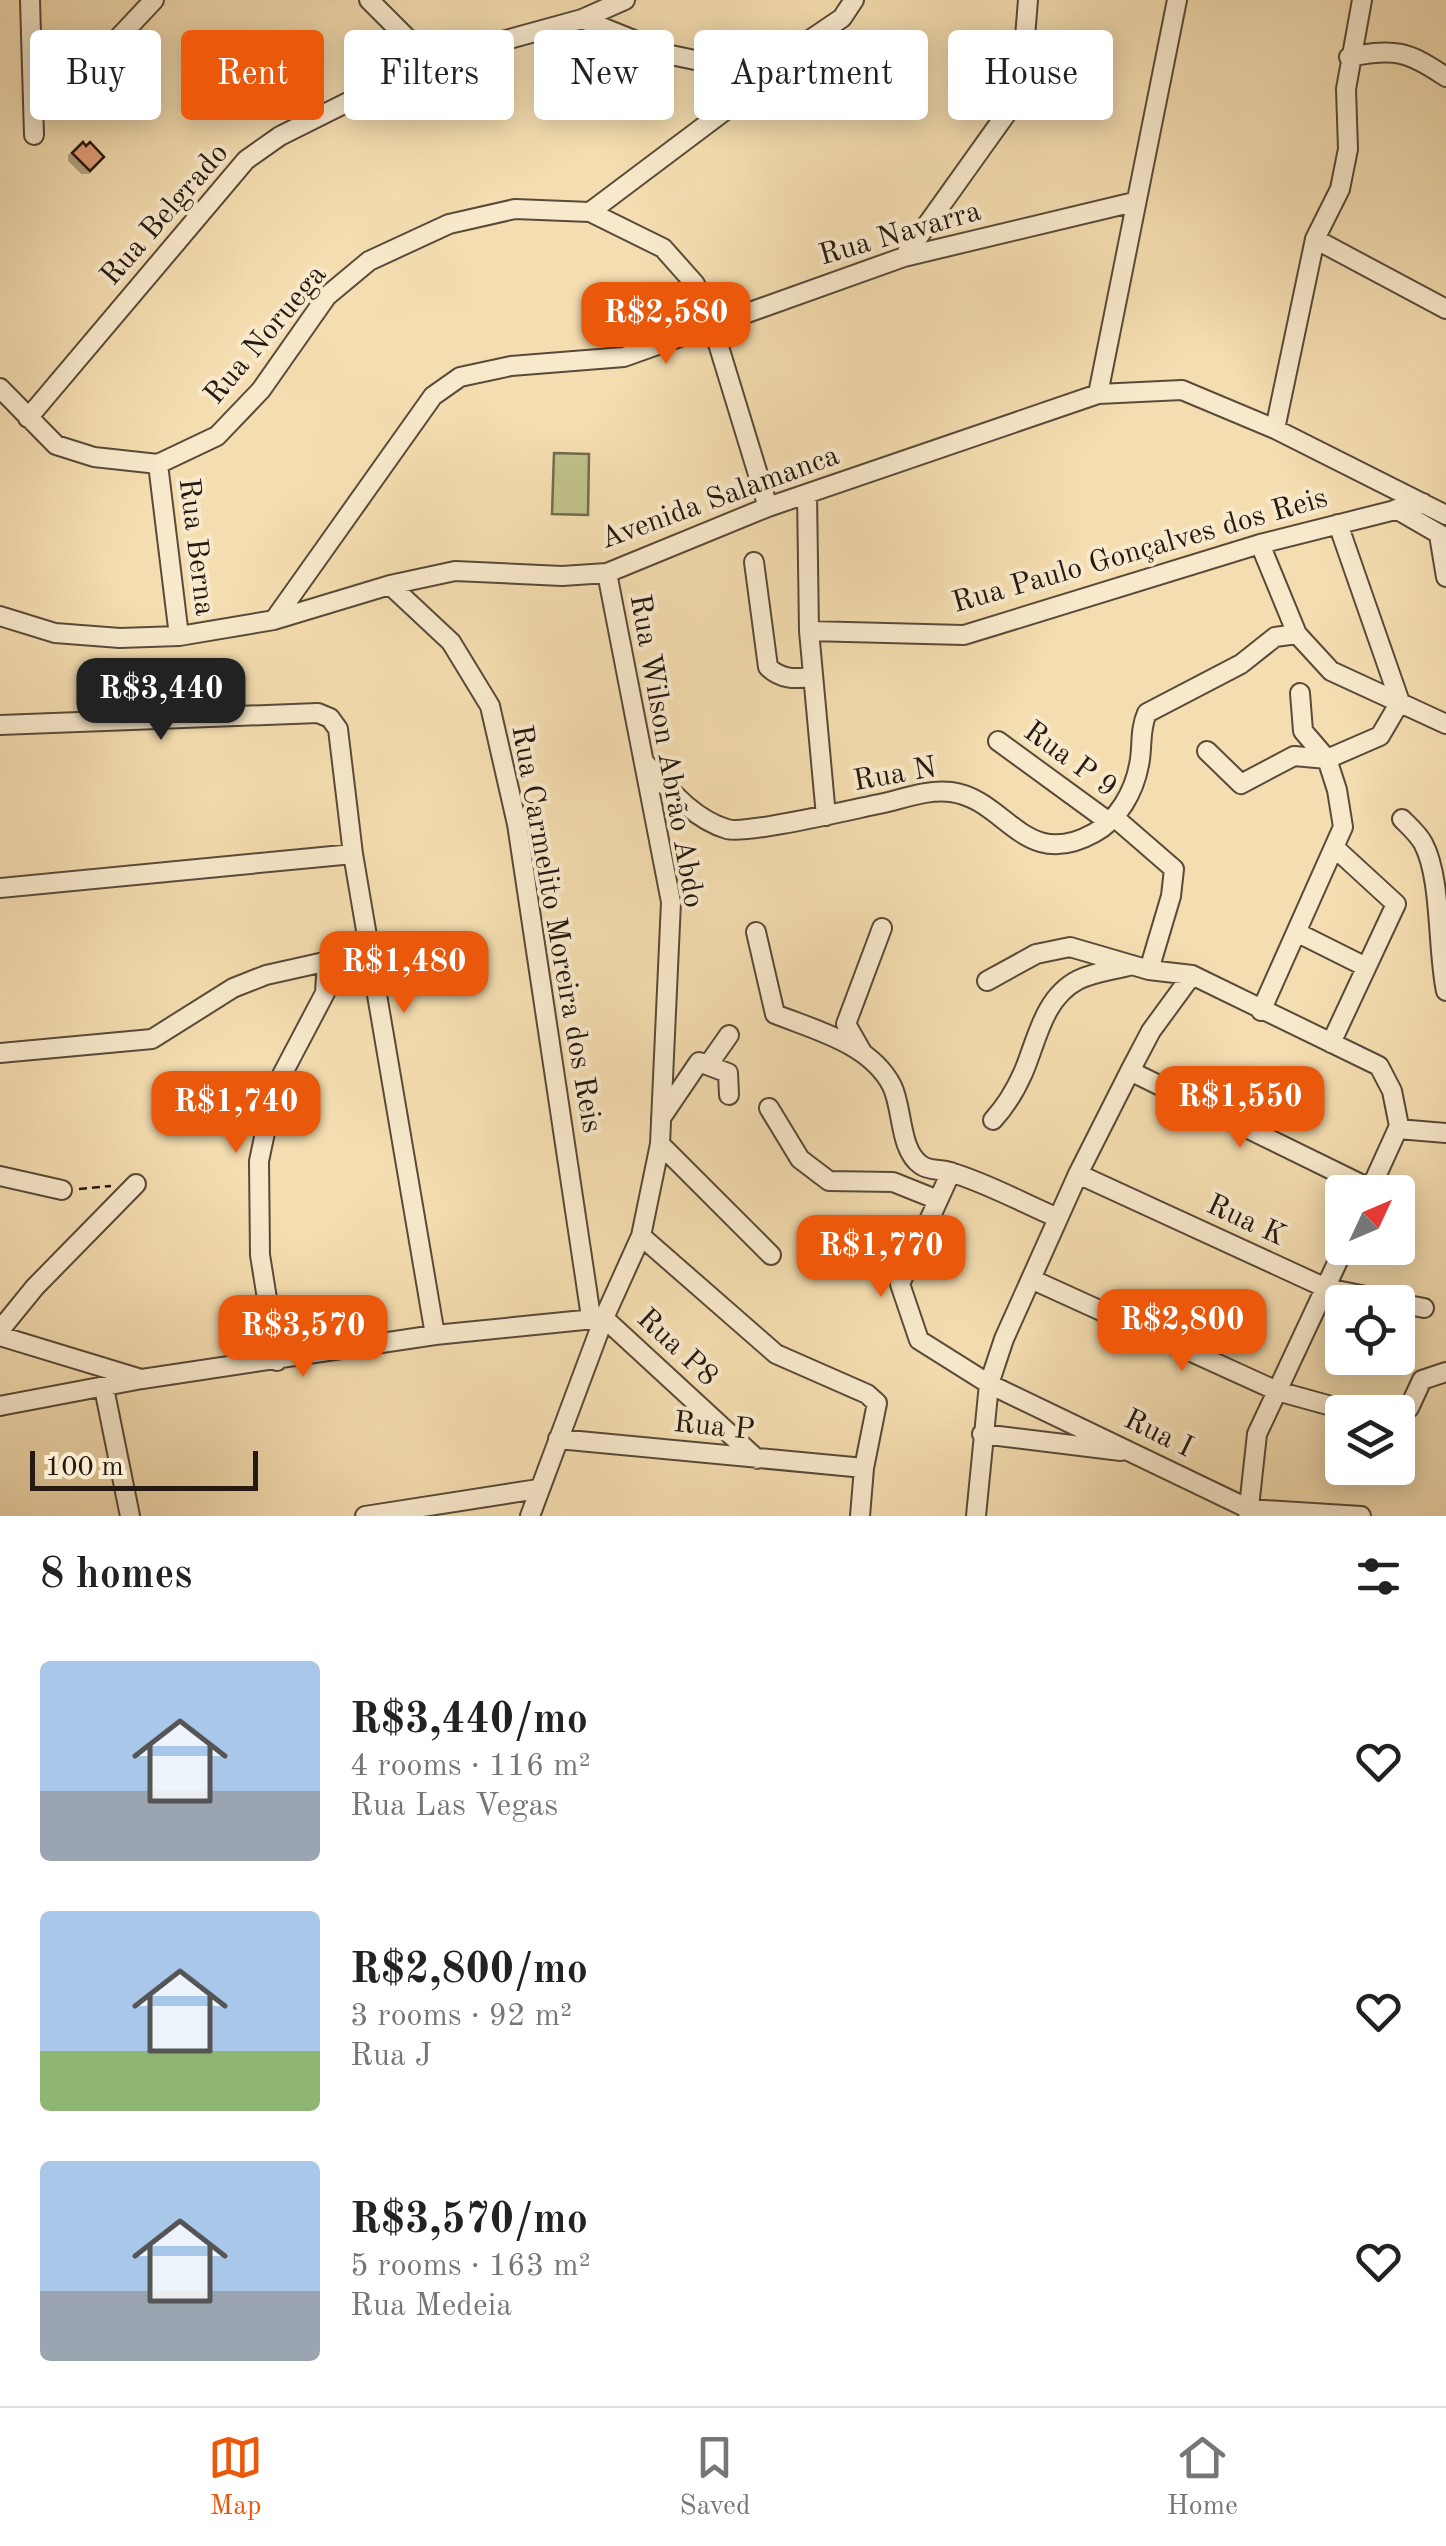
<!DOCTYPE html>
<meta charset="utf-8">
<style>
:root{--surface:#fff;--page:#f6f6f6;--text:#222;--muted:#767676;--line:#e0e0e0;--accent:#ea580c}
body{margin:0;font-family:"Old Standard TT",serif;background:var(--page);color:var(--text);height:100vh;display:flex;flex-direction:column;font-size:38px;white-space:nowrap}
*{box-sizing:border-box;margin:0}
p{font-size:32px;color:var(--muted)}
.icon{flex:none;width:55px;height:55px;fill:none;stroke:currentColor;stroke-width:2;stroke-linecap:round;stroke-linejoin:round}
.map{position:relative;height:1516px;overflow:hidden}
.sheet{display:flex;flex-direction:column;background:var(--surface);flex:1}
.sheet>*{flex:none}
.guide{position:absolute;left:30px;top:30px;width:1388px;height:90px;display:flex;gap:20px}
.needle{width:65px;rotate:46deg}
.fabs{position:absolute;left:1325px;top:1175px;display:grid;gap:20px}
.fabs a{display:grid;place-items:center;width:90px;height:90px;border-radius:10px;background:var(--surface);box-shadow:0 5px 25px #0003;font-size:50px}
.scale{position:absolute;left:30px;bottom:25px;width:228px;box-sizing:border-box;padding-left:10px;border:5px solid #251911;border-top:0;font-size:28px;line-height:35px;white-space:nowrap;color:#251911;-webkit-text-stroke:8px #f8e9cc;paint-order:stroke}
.price{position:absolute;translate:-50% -85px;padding:0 22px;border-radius:20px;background:var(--accent);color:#fff;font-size:32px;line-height:65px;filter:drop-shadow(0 2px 5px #0008)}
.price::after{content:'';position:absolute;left:50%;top:60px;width:30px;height:22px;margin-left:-15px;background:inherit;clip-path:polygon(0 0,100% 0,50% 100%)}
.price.selected{background:#222;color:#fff}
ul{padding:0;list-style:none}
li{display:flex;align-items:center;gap:30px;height:250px;padding:0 40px}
li span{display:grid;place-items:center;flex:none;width:280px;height:200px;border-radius:10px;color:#555}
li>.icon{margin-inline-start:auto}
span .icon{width:120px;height:120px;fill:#fffc;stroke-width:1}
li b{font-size:42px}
h2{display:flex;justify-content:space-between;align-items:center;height:120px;padding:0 40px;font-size:42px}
.tag{padding:0 35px;border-radius:10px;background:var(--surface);box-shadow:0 5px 25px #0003;font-size:35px;line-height:90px}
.tag.selected{background:var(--accent);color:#fff}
.tab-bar{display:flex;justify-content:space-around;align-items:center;height:140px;border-top:2px solid var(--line);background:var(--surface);font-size:28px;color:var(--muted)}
.tab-bar a{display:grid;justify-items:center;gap:5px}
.tab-bar .selected{color:var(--accent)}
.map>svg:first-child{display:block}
.pitch{fill:#bfc088;stroke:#726c4c;stroke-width:2.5}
.building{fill:#e39e76;stroke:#251911;stroke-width:2.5;filter:url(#shadow)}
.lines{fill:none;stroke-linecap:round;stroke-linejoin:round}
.minor-casing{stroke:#594a39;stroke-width:22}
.path{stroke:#251911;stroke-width:2.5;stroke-dasharray:8 5;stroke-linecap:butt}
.minor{stroke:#f8e9cc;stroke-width:18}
.labels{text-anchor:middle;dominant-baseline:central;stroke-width:8;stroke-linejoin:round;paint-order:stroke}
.street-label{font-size:30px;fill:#251911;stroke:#f8e9cc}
</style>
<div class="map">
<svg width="1446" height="1516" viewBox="0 0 1446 1516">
<defs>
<filter id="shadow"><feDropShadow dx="-5" dy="5" stdDeviation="0" flood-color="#0004"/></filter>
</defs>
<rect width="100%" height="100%" fill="#f4ddb0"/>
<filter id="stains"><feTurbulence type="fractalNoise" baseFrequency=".002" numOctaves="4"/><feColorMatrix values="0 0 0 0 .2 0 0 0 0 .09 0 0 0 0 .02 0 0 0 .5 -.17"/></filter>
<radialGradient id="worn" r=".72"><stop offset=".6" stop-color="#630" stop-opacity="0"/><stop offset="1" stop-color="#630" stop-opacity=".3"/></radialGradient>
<path class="pitch" d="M 554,453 L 589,454 L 588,515 L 552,514 Z"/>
<path class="building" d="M 83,142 L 86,146 L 90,142 L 104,157 L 90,171 L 72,153 Z"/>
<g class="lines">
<g class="minor-casing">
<path id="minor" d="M 30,0 L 34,135
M 369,0 L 430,61
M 582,19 L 671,55 L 719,65 L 782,58
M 1349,57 C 1395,48 1408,51 1446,77
M 91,67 L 154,0
M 590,212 L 739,100 L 783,58 L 842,18 L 854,0
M 1315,239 L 1446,309
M 904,257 L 1014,103 L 1022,74 L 1028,0
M 0,388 L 56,445 L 94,457 L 158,464 L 217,436 L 261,390 L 327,296 L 369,261 L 449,224 L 515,209 L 590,212 L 663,248 L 695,284 L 712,324 L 768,507
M 1098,394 L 1177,0
M 28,418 L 246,160 L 280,136 L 430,61 L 582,19 L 625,0
M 1275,429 L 1315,239 L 1340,189 L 1348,149 L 1346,89 L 1362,0
M 158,464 L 179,636
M 807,494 L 809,631 L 826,816
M 1396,509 L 1446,538
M 1338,524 L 1400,702
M 1439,535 L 1446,577
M 1260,544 L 1297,634 L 1331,671 L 1446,724
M 754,562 L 768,667 C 782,680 795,679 813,677
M 390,585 L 451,642 L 490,706 L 517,824 L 591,1317
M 0,616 L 55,633 L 120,638 L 179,636 L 274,620 L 390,585 L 455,571 L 562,576 L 607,573 L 768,507 L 1098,394 L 1182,390 L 1275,429 L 1446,515
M 274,620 L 433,396 L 460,377 L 511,366 L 624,357 L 904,257 L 1134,202
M 809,631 L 964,635 L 1260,544 L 1423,503
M 0,725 L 318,713 L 330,718 L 338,729 L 353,854 L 435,1335
M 998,741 L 1109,822
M 1207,751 L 1241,784 L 1294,756 L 1327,759 L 1303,731 L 1300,693
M 645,763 C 668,788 693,819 727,829 C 746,835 858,808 884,803 C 905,798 929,789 951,792 C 1006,799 1024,872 1094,833 C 1118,820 1134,792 1139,765 C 1143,747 1139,731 1147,713 L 1241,664 L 1275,637 L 1297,634
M 1114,817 L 1174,869 L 1171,896 L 1149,970
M 1402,819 C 1409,826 1418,834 1423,843 C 1442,878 1437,949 1446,991
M 0,888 L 353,854
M 756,932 L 775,1014 C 815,1030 871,1044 892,1086 C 903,1108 899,1150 921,1165 C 929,1171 941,1169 950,1172 C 987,1183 1023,1203 1058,1218
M 1298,933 L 1366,967
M 987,981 L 1036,954 L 1070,947 L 1149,970 L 1192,975 L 1379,1066 L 1392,1091 L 1399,1126 L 1369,1192
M 1261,1011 L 1343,827 L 1337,790 L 1327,759 L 1380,736 L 1400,702
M 1331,1043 L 1396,904 L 1335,848
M 862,1052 L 846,1024 L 882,928
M 0,1053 L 152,1039 L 233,988 L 266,975 L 369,952
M 708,1065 L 729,1035
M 1130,1071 L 1371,1189
M 769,1108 L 800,1159 L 829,1181 L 893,1182 L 938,1200
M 661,1118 L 699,1062 L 728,1073 L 729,1095
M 993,1120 C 1006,1106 1015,1091 1023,1073 C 1037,1041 1043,998 1078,980 C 1094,972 1115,970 1132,965
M 1398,1129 L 1446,1133
M 660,1144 L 771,1255
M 951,1172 L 900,1284 L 919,1340 L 989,1384 L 1249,1509 L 1361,1516
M 1078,1174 L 1326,1288 L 1396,1302
M 0,1176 L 62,1190
M 641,1236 L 776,1354 L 867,1394 L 877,1403 L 864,1468 L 860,1516
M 1031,1279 L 1277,1391 L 1353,1412
M 1398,1303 L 1424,1308
M 0,1330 L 35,1287 L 136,1184
M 0,1336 L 138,1378
M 277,1361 L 260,1255 L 259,1161 L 274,1090 L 325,993 L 327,962
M 104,1388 L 130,1516
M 0,1406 L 142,1379 L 435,1335 L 604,1318 L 757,1459
M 1398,1413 L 1409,1408 L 1422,1380 L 1446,1372
M 982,1434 L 1121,1451
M 558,1439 L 864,1468
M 365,1516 L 538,1489
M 530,1516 L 604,1318 L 641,1236 L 660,1144 L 671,902 L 607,573
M 976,1516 L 989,1384 L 1004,1339 L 1078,1174 L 1130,1071 L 1151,1031 L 1192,975
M 1248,1516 L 1257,1434 L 1344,1248"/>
</g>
<path class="path" d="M 79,1189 L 111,1186"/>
<use href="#minor" class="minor"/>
</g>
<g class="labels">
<g class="street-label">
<text transform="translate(165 215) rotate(-49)">Rua Belgrado</text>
<text transform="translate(900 234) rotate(-16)">Rua Navarra</text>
<text transform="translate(266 335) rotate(-50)">Rua Noruega</text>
<text transform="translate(720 498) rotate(-20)">Avenida Salamanca</text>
<text transform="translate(196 547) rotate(83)">Rua Berna</text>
<text transform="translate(1140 551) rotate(-16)">Rua Paulo Gonçalves dos Reis</text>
<text transform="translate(666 751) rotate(80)">Rua Wilson Abrão Abdo</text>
<text transform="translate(1070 760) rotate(36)">Rua P 9</text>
<text transform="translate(895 775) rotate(-10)">Rua N</text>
<text transform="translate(556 929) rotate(80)">Rua Carmelito Moreira dos Reis</text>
<text transform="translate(1246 1221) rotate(25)">Rua K</text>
<text transform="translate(677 1348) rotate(43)">Rua P8</text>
<text transform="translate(714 1427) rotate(6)">Rua P</text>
<text transform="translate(1158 1434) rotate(26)">Rua I</text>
</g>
</g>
<rect width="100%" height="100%" filter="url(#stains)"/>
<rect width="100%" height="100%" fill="url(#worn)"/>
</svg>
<div class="fabs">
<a><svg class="needle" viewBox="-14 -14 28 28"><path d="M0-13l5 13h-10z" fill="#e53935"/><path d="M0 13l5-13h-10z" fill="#767676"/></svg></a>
<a><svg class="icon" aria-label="locate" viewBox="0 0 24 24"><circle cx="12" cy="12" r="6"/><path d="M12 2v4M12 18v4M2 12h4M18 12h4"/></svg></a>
<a><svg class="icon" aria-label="layers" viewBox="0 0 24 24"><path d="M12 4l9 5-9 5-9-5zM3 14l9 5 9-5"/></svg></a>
</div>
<div class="scale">100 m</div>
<b class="price" style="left:666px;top:367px">R$2,580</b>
<b class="price selected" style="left:161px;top:743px">R$3,440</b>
<b class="price" style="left:404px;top:1016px">R$1,480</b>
<b class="price" style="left:1240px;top:1151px">R$1,550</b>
<b class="price" style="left:236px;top:1156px">R$1,740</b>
<b class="price" style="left:881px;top:1300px">R$1,770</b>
<b class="price" style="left:1182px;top:1374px">R$2,800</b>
<b class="price" style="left:303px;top:1380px">R$3,570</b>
<div class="guide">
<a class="tag">Buy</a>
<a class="tag selected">Rent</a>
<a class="tag">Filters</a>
<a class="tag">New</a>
<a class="tag">Apartment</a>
<a class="tag">House</a>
</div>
</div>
<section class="sheet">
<h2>8 homes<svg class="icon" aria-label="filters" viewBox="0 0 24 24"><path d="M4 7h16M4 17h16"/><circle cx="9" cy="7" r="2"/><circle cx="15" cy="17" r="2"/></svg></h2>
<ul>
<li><span style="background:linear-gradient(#a9c7e8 65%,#9aa5b1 0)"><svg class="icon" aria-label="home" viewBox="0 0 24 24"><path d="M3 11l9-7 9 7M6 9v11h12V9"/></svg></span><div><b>R$3,440/mo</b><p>4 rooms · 116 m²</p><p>Rua Las Vegas</p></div><svg class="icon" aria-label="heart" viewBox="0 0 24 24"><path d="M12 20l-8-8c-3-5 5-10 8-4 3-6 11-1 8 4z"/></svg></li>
<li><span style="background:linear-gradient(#a9c7e8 70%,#8fb573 0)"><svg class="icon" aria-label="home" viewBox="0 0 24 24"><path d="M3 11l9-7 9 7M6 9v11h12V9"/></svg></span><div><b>R$2,800/mo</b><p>3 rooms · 92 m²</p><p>Rua J</p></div><svg class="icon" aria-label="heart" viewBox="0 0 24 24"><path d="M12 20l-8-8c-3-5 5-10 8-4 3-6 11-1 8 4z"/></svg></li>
<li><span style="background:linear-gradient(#a9c7e8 65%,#9aa5b1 0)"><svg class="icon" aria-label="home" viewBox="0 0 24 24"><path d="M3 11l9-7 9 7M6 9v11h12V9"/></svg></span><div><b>R$3,570/mo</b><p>5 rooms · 163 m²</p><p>Rua Medeia</p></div><svg class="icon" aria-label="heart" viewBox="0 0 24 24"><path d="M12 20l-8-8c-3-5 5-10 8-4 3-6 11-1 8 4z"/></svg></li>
</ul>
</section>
<nav class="tab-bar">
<a class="selected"><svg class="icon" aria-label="map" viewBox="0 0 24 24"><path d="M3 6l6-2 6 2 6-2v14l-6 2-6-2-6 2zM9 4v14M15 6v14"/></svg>Map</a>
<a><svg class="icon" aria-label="saved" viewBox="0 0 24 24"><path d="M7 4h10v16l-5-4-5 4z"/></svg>Saved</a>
<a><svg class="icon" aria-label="home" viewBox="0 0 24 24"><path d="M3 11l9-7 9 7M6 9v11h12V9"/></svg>Home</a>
</nav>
